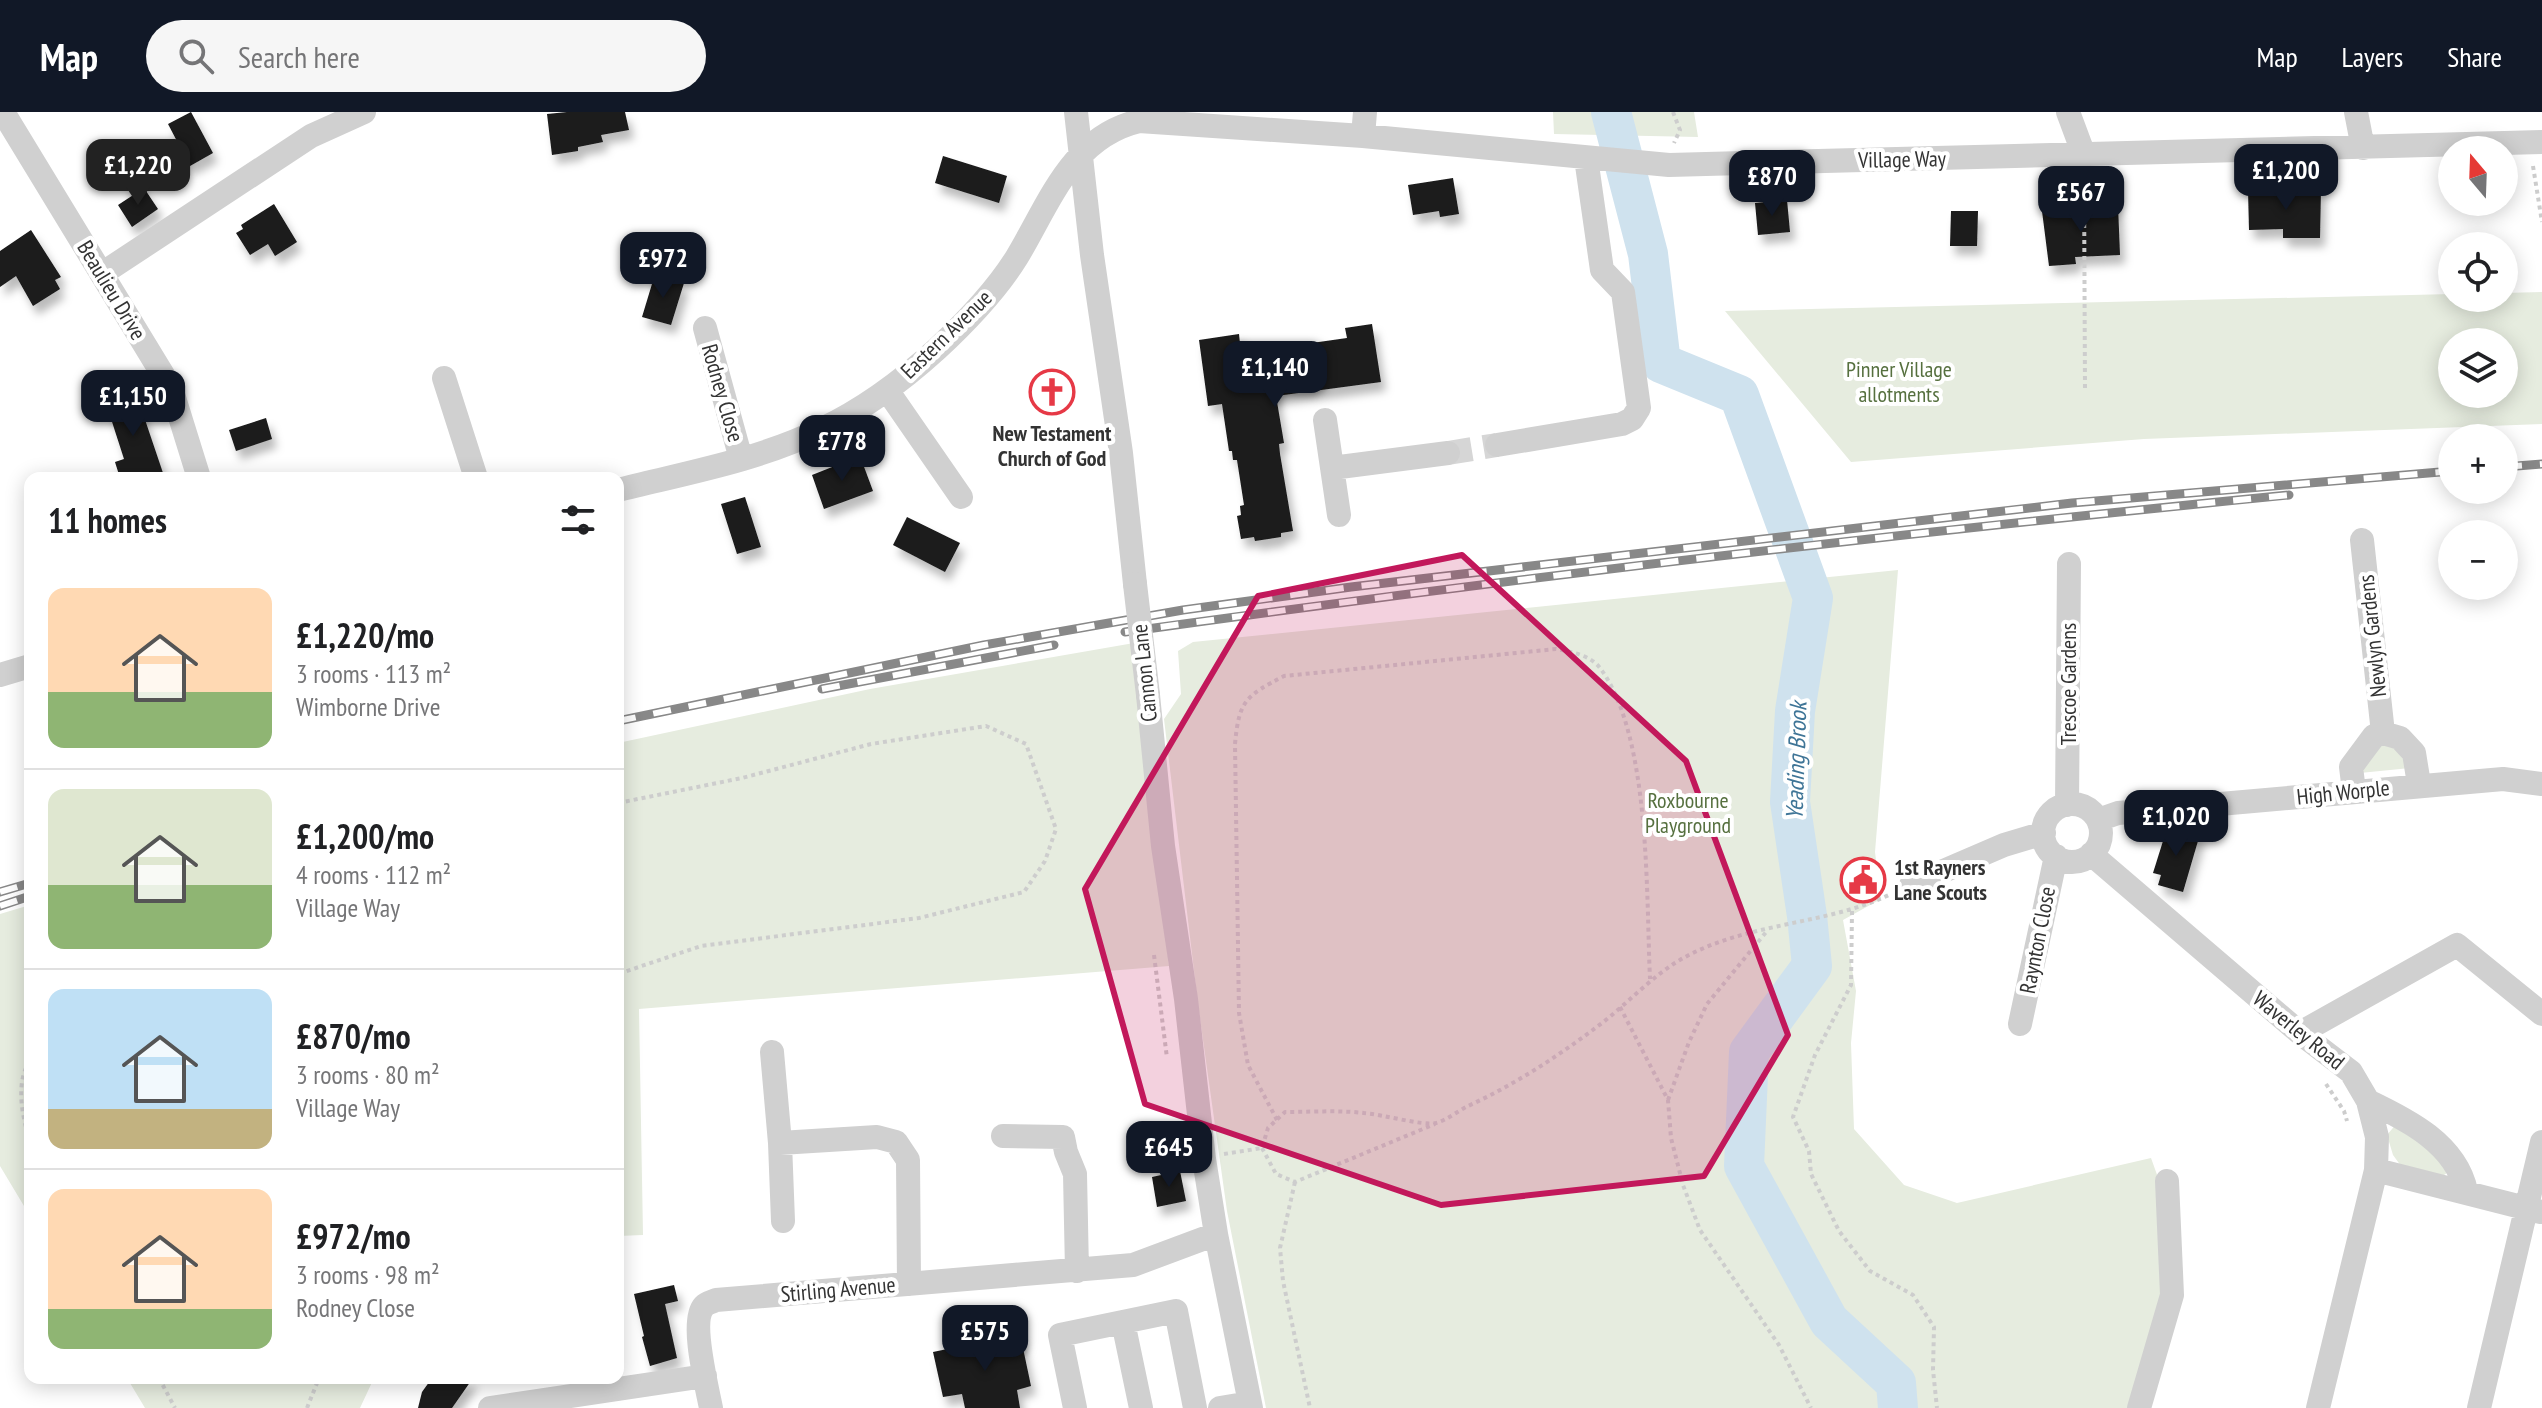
<!DOCTYPE html>
<meta charset="utf-8">
<style>
:root{--surface:#fff;--page:#f6f6f6;--text:#202124;--muted:#757577;--line:#e0e0e0;--accent:#111827}
body{margin:0;font-family:"PT Sans Narrow",sans-serif;background:var(--page);color:var(--text);height:100vh;display:flex;flex-direction:column;font-size:30px;white-space:nowrap}
*{box-sizing:border-box;margin:0}
p{font-size:26px;color:var(--muted)}
.icon{flex:none;width:44px;height:44px;fill:none;stroke:currentColor;stroke-width:2;stroke-linecap:round;stroke-linejoin:round}
.map{position:relative;flex:1;overflow:hidden}
.sheet{position:absolute;left:24px;top:360px;width:600px;height:912px;display:flex;flex-direction:column;background:var(--surface);border-radius:16px;box-shadow:0 4px 20px #0003}
.sheet>*{flex:none}
.needle{width:52px;rotate:341deg}
.fabs{position:absolute;left:2438px;top:24px;display:grid;gap:16px}
.fabs a{display:grid;place-items:center;width:80px;height:80px;border-radius:50%;background:var(--surface);box-shadow:0 4px 20px #0003;font-size:40px}
.price{position:absolute;translate:-50% -68px;padding:0 18px;border-radius:16px;background:var(--accent);color:#fff;font-size:26px;line-height:52px;filter:drop-shadow(0 2px 4px #0008)}
.price::after{content:'';position:absolute;left:50%;top:48px;width:24px;height:18px;margin-left:-12px;background:inherit;clip-path:polygon(0 0,100% 0,50% 100%)}
.price.current{background:#222;color:#fff}
ul{padding:0;list-style:none}
li{display:flex;align-items:center;gap:24px;height:200px;padding:0 24px}
li+li{border-top:2px solid var(--line)}
li span{display:grid;place-items:center;flex:none;width:224px;height:160px;border-radius:16px;color:#555}
li>.icon{margin-inline-start:auto}
span .icon{width:96px;height:96px;fill:#fffc;stroke-width:1}
li b{font-size:34px}
h2{display:flex;justify-content:space-between;align-items:center;height:96px;padding:0 24px;font-size:34px}
header{display:flex;align-items:center;gap:48px;box-sizing:border-box;height:112px;padding:0 40px;background:var(--accent);color:#fff}
header strong{font-size:38px}
nav{display:flex;gap:44px;margin-inline-start:auto;font-size:28px}
.search{width:560px;height:72px;background:var(--page);display:flex;align-items:center;gap:20px;box-sizing:border-box;padding:0 28px;border-radius:44px;color:var(--muted);font-size:30px}
.map>svg:first-child{display:block}
.green{fill:#e6ecdf;fill-rule:evenodd}
.lines{fill:none;stroke-linecap:round;stroke-linejoin:round}
.river{stroke:#cfe2ee;stroke-width:40}
.building{fill:#1a1a1a;filter:url(#shadow)}
.minor-tunnel{stroke:#d6d6d6;stroke-width:24;stroke-dasharray:24 12;stroke-linecap:butt}
.path{stroke:#cdcdcd;stroke-width:4;stroke-dasharray:4 4;stroke-linecap:butt}
.minor{stroke:#d0d0d0;stroke-width:24}
.rail-casing{stroke:#888;stroke-width:9}
.rail{stroke:#fff;stroke-width:6;stroke-dasharray:18;stroke-linecap:butt}
.minor-bridge{stroke:#d0d0d0;stroke-width:24}
.marked{fill:#c2185b;fill-opacity:0.2;stroke:#c2185b;stroke-width:6;stroke-linejoin:round}
.labels{text-anchor:middle;dominant-baseline:central;stroke-width:8;stroke-linejoin:round;paint-order:stroke}
.street-label{font-size:22px;fill:#333;stroke:#fff}
.park-label{font-size:22px;fill:#56703f;stroke:#fff}
.poi-label{font-size:22px;font-weight:bold;fill:#333;stroke:#fff}
.water-label{font-size:24px;font-style:italic;fill:#3f7597;stroke:#fff}
</style>
<header>
<strong>Map</strong>
<div class="search"><svg class="icon" aria-label="search" viewBox="0 0 24 24"><circle cx="10" cy="10" r="6"/><path d="M15 15l6 6"/></svg>Search here</div>
<nav><a>Map</a><a>Layers</a><a>Share</a></nav>
</header>
<div class="map">
<svg width="2542" height="1296" viewBox="0 0 2542 1296">
<defs>
<filter id="shadow"><feDropShadow dx="5" dy="9" stdDeviation="4" flood-color="#0004"/></filter>
</defs>
<rect width="100%" height="100%" fill="#fff"/>
<path class="green" d="M 1553,0 L 1694,0 L 1698,25 L 1554,22 Z
M 2542,180 L 2542,312 L 2144,327 L 1851,350 L 1725,199 L 2452,182 L 2452,186 L 2504,186 L 2504,181 ZM 2452,230 L 2504,230 L 2504,282 L 2452,282 Z
M 1898,458 L 1875,740 L 1881,787 L 1843,808 L 1856,879 L 1851,931 L 1854,1017 L 1904,1073 L 1957,1091 L 2151,1046 L 2160,1071 L 2172,1183 L 2139,1296 L 1266,1296 L 1227,1099 L 1198,892 L 1164,607 L 1181,582 L 1178,539 L 1193,530 Z
M 1134,531 L 1169,854 L 639,897 L 643,1123 L 618,1124 L 618,631 L 870,577 Z
M 2378,631 L 2403,638 L 2410,656 L 2360,661 Z
M 30,793 L 30,1104 L 0,1054 L 0,802 Z
M 2397,1011 L 2447,1047 L 2447,1061 L 2441,1065 L 2401,1054 L 2393,1043 L 2387,1023 Z
M 127,1266 L 374,1266 L 360,1296 L 145,1296 Z"/>
<g class="lines">
<path class="river" d="M 1611,0 L 1648,142 L 1661,251 L 1739,283 L 1813,486 L 1795,599 L 1790,690 L 1807,804 L 1812,854 L 1749,940 L 1744,1054 L 1829,1209 L 1896,1271 L 1898,1296"/>
</g>
<path class="building" d="M 191,0 L 213,41 L 190,54 L 168,12 Z
M 567,0 L 625,0 L 629,18 L 601,23 L 603,30 L 578,35 L 578,39 L 552,43 L 547,2 Z
M 943,44 L 1007,64 L 999,91 L 935,71 Z
M 1453,66 L 1459,102 L 1440,105 L 1439,99 L 1413,103 L 1408,73 Z
M 144,76 L 158,97 L 132,115 L 118,93 Z
M 2321,77 L 2320,126 L 2283,126 L 2283,117 L 2249,118 L 2248,78 Z
M 1787,88 L 1790,120 L 1758,123 L 1755,91 Z
M 274,92 L 297,130 L 275,144 L 268,132 L 250,143 L 236,121 L 243,117 L 241,113 Z
M 2118,94 L 2120,143 L 2075,145 L 2076,152 L 2049,154 L 2042,99 Z
M 1951,99 L 1978,99 L 1977,134 L 1950,134 Z
M 31,118 L 61,165 L 55,168 L 60,177 L 33,194 L 16,164 L 0,175 L 0,139 Z
M 655,162 L 684,171 L 671,213 L 642,205 Z
M 1372,212 L 1381,270 L 1276,284 L 1284,331 L 1279,332 L 1280,342 L 1293,419 L 1281,421 L 1281,425 L 1255,429 L 1254,425 L 1241,427 L 1237,404 L 1241,403 L 1240,394 L 1244,393 L 1237,348 L 1233,348 L 1232,339 L 1229,339 L 1222,292 L 1208,294 L 1199,228 L 1239,222 L 1241,241 L 1347,226 L 1345,216 Z
M 135,278 L 163,361 L 148,366 L 120,366 L 115,350 L 124,347 L 105,288 Z
M 266,306 L 272,327 L 236,339 L 229,318 Z
M 860,344 L 873,379 L 824,397 L 812,363 Z
M 745,385 L 761,435 L 737,442 L 721,392 Z
M 907,405 L 960,431 L 945,460 L 893,433 Z
M 2168,713 L 2200,722 L 2183,780 L 2158,773 L 2161,763 L 2153,761 Z
M 1180,1059 L 1186,1089 L 1157,1095 L 1152,1065 Z
M 674,1173 L 678,1189 L 665,1192 L 677,1246 L 650,1254 L 642,1225 L 644,1224 L 634,1182 Z
M 1020,1222 L 1031,1274 L 1017,1278 L 1020,1296 L 965,1296 L 962,1282 L 943,1285 L 933,1240 Z
M 432,1266 L 473,1266 L 452,1296 L 418,1296 L 422,1280 Z"/>
<g class="lines">
<path class="minor-tunnel" d="M 1448,341 L 1497,333"/>
<path class="path" d="M 1673,0 L 1680,18 L 1674,31
M 2533,54 L 2542,110
M 2084,64 L 2085,278
M 618,691 L 742,666 L 871,632 L 986,614 L 1026,632 L 1056,717 L 1045,749 L 1024,780 L 919,806 L 701,834 L 618,862
M 1852,799 L 1851,873 L 1815,943 L 1793,1005 L 1809,1039 L 1811,1062 L 1839,1119 L 1870,1159 L 1913,1183 L 1934,1215 L 1933,1258 L 1937,1296
M 1154,843 L 1167,946
M 1620,895 L 1668,988 L 1671,1026 L 1683,1073 L 1700,1118 L 1779,1233 L 1811,1296
M 30,949 C 15,970 22,1005 30,1028
M 2326,972 L 2344,999 L 2347,1009
M 1668,988 L 1689,930 L 1707,892 L 1767,819
M 1277,1008 L 1248,953 L 1239,901 L 1235,632 C 1239,588 1246,584 1284,564 L 1556,537 C 1572,540 1590,543 1600,556 C 1651,624 1646,783 1650,867
M 1262,1036 L 1276,1062 L 1295,1070 L 1435,1012
M 1224,1042 L 1262,1036 L 1268,1016 L 1285,1000 C 1311,1000 1338,998 1364,1001 C 1381,1002 1422,1014 1436,1011 C 1447,1008 1458,999 1468,994 C 1516,972 1560,943 1602,911 C 1633,887 1657,858 1693,841 C 1756,810 1829,812 1891,782
M 1295,1070 L 1280,1136 L 1283,1169 L 1310,1296
M 159,1266 L 175,1296
M 307,1296 L 319,1266"/>
<path class="minor" d="M 3,0 L 171,276 L 199,366
M 1076,0 L 1092,143 L 1121,341 L 1135,472
M 2068,0 L 2084,43
M 2356,0 L 2363,36
M 1363,24 L 1365,0
M 103,161 L 311,24 L 364,0
M 705,216 L 741,347
M 444,266 L 476,366
M 887,278 L 961,385
M 1325,308 L 1339,403
M 1497,333 L 1622,312 L 1632,307 L 1639,296 L 1623,180 L 1602,158 L 1586,46
M 1332,356 L 1448,341
M 618,378 C 686,361 759,348 822,317 C 864,297 903,268 937,237 C 966,210 996,179 1017,145 C 1049,92 1071,25 1139,9 L 1363,24 L 1669,53 L 2542,30
M 2362,428 L 2383,621
M 0,563 L 30,554
M 1148,583 L 1163,734 L 1186,887 L 1204,1047 L 1216,1122 L 1251,1296
M 2354,679 L 2351,655 L 2374,624 L 2383,621 L 2400,626 L 2414,641 L 2419,672
M2043 721a29 29 0 1 1 58 0a29 29 0 1 1-58 0Z
M 2067,693 L 2069,452
M 2098,708 L 2118,701 L 2503,667 L 2542,672
M 2091,742 L 2300,921 L 2351,960 L 2368,989 L 2377,1025 L 2376,1058 L 2318,1296
M 1911,773 L 2004,733 L 2044,721
M 2020,912 L 2056,744
M 2300,921 L 2457,833 L 2542,902
M 772,940 L 780,1031 L 783,1109
M 2368,989 C 2408,1008 2456,1032 2466,1079
M 1003,1024 L 1063,1025 L 1066,1040 L 1075,1062 L 1077,1159
M 780,1031 L 877,1025 L 896,1030 L 908,1048 L 909,1172
M 2376,1058 L 2541,1100
M 1123,1210 L 1141,1296
M 490,1296 L 705,1264
M 711,1296 C 707,1275 690,1209 704,1194 C 707,1191 712,1190 716,1188 L 1133,1153 L 1216,1122
M 1075,1296 L 1060,1223 L 1176,1199 L 1195,1296
M 1220,1296 L 1250,1291
M 2139,1296 L 2172,1183 L 2167,1069
M 2479,1296 L 2542,1030"/>
<g class="rail-casing">
<path id="rail" d="M 2504,355 L 2542,352
M 1125,520 C 1512,466 1900,421 2289,383
M 822,577 L 1054,533
M 618,609 L 984,533 L 1183,498 L 1351,475 L 2072,391 L 2452,359
M 0,780 L 30,771
M 0,794 L 30,784"/>
</g>
<use href="#rail" class="rail"/>
<path class="minor-bridge" d="M 1135,472 L 1148,583"/>
</g>
<path class="marked" d="M 1462,443 L 1686,649 L 1788,923 L 1704,1064 L 1441,1093 L 1145,992 L 1085,777 L 1258,484 Z"/>
<defs>
<g id="church-ring" transform="scale(2.3)"><circle r="9.5" fill="#fff" stroke="#e63946" stroke-width="1.5"/><path d="M-1.2-6h2.4v3.5h3.3v2.4h-3.3V6h-2.4V-.1h-3.3v-2.4h3.3Z" fill="#e63946"/></g>
<g id="civic-ring" transform="scale(2.3)"><circle r="9.5" fill="#fff" stroke="#e63946" stroke-width="1.5"/><path d="M-.6-6.5H3V-4.5H.6V-3L4-1V1h2V6H-6V1h2V-1L-.6-3ZM-1.2 2.5V6h2.4V2.5Z" fill="#e63946"/></g>
</defs>
<g fill-rule="evenodd">
<use href="#church-ring" x="1052" y="280"/>
<use href="#civic-ring" x="1863" y="768"/>
</g>
<g class="labels">
<g class="street-label">
<text transform="translate(1902 47) rotate(-1)">Village Way</text>
<text transform="translate(112 178) rotate(59)">Beaulieu Drive</text>
<text transform="translate(946 222) rotate(-44)">Eastern Avenue</text>
<text transform="translate(723 281) rotate(74)">Rodney Close</text>
<text transform="translate(2372 524) rotate(-96)">Newlyn Gardens</text>
<text transform="translate(1144 561) rotate(-96)">Cannon Lane</text>
<text transform="translate(2068 572) rotate(-90)">Trescoe Gardens</text>
<text transform="translate(2343 680) rotate(-6)">High Worple</text>
<text transform="translate(2037 828) rotate(-79)">Raynton Close</text>
<text transform="translate(2299 918) rotate(39)">Waverley Road</text>
<text transform="translate(838 1177) rotate(-5)">Stirling Avenue</text>
</g>
<g class="park-label">
<text x="1899" y="257">Pinner Village<tspan x="1899" dy="25">allotments</tspan></text>
<text x="1688" y="688">Roxbourne<tspan x="1688" dy="25">Playground</tspan></text>
</g>
<g class="poi-label">
<text x="1052" y="321">New Testament<tspan x="1052" dy="25">Church of God</tspan></text>
<text x="1894" y="755" text-anchor="start">1st Rayners<tspan x="1894" dy="25">Lane Scouts</tspan></text>
</g>
<g class="water-label">
<text transform="translate(1796 649) rotate(-88)">Yeading Brook</text>
</g>
</g>
</svg>
<div class="fabs">
<a><svg class="needle" viewBox="-14 -14 28 28"><path d="M0-13l5 13h-10z" fill="#e53935"/><path d="M0 13l5-13h-10z" fill="#757577"/></svg></a>
<a><svg class="icon" aria-label="locate" viewBox="0 0 24 24"><circle cx="12" cy="12" r="6"/><path d="M12 2v4M12 18v4M2 12h4M18 12h4"/></svg></a>
<a><svg class="icon" aria-label="layers" viewBox="0 0 24 24"><path d="M12 4l9 5-9 5-9-5zM3 14l9 5 9-5"/></svg></a>
<a>+</a>
<a>−</a>
</div>
<b class="price current" style="left:138px;top:95px">£1,220</b>
<b class="price" style="left:2286px;top:100px">£1,200</b>
<b class="price" style="left:1772px;top:106px">£870</b>
<b class="price" style="left:2081px;top:122px">£567</b>
<b class="price" style="left:663px;top:188px">£972</b>
<b class="price" style="left:1275px;top:297px">£1,140</b>
<b class="price" style="left:133px;top:326px">£1,150</b>
<b class="price" style="left:842px;top:371px">£778</b>
<b class="price" style="left:2176px;top:746px">£1,020</b>
<b class="price" style="left:1169px;top:1077px">£645</b>
<b class="price" style="left:985px;top:1261px">£575</b>
<section class="sheet">
<h2>11 homes<svg class="icon" aria-label="filters" viewBox="0 0 24 24"><path d="M4 7h16M4 17h16"/><circle cx="9" cy="7" r="2"/><circle cx="15" cy="17" r="2"/></svg></h2>
<ul>
<li><span style="background:linear-gradient(#ffd9b3 65%,#8fb573 0)"><svg class="icon" aria-label="home" viewBox="0 0 24 24"><path d="M3 11l9-7 9 7M6 9v11h12V9"/></svg></span><div><b>£1,220/mo</b><p>3 rooms · 113 m²</p><p>Wimborne Drive</p></div></li>
<li><span style="background:linear-gradient(#dfe7d0 60%,#8fb573 0)"><svg class="icon" aria-label="home" viewBox="0 0 24 24"><path d="M3 11l9-7 9 7M6 9v11h12V9"/></svg></span><div><b>£1,200/mo</b><p>4 rooms · 112 m²</p><p>Village Way</p></div></li>
<li><span style="background:linear-gradient(#bfe0f5 75%,#c2b280 0)"><svg class="icon" aria-label="home" viewBox="0 0 24 24"><path d="M3 11l9-7 9 7M6 9v11h12V9"/></svg></span><div><b>£870/mo</b><p>3 rooms · 80 m²</p><p>Village Way</p></div></li>
<li><span style="background:linear-gradient(#ffd9b3 75%,#8fb573 0)"><svg class="icon" aria-label="home" viewBox="0 0 24 24"><path d="M3 11l9-7 9 7M6 9v11h12V9"/></svg></span><div><b>£972/mo</b><p>3 rooms · 98 m²</p><p>Rodney Close</p></div></li>
</ul>
</section>
</div>
